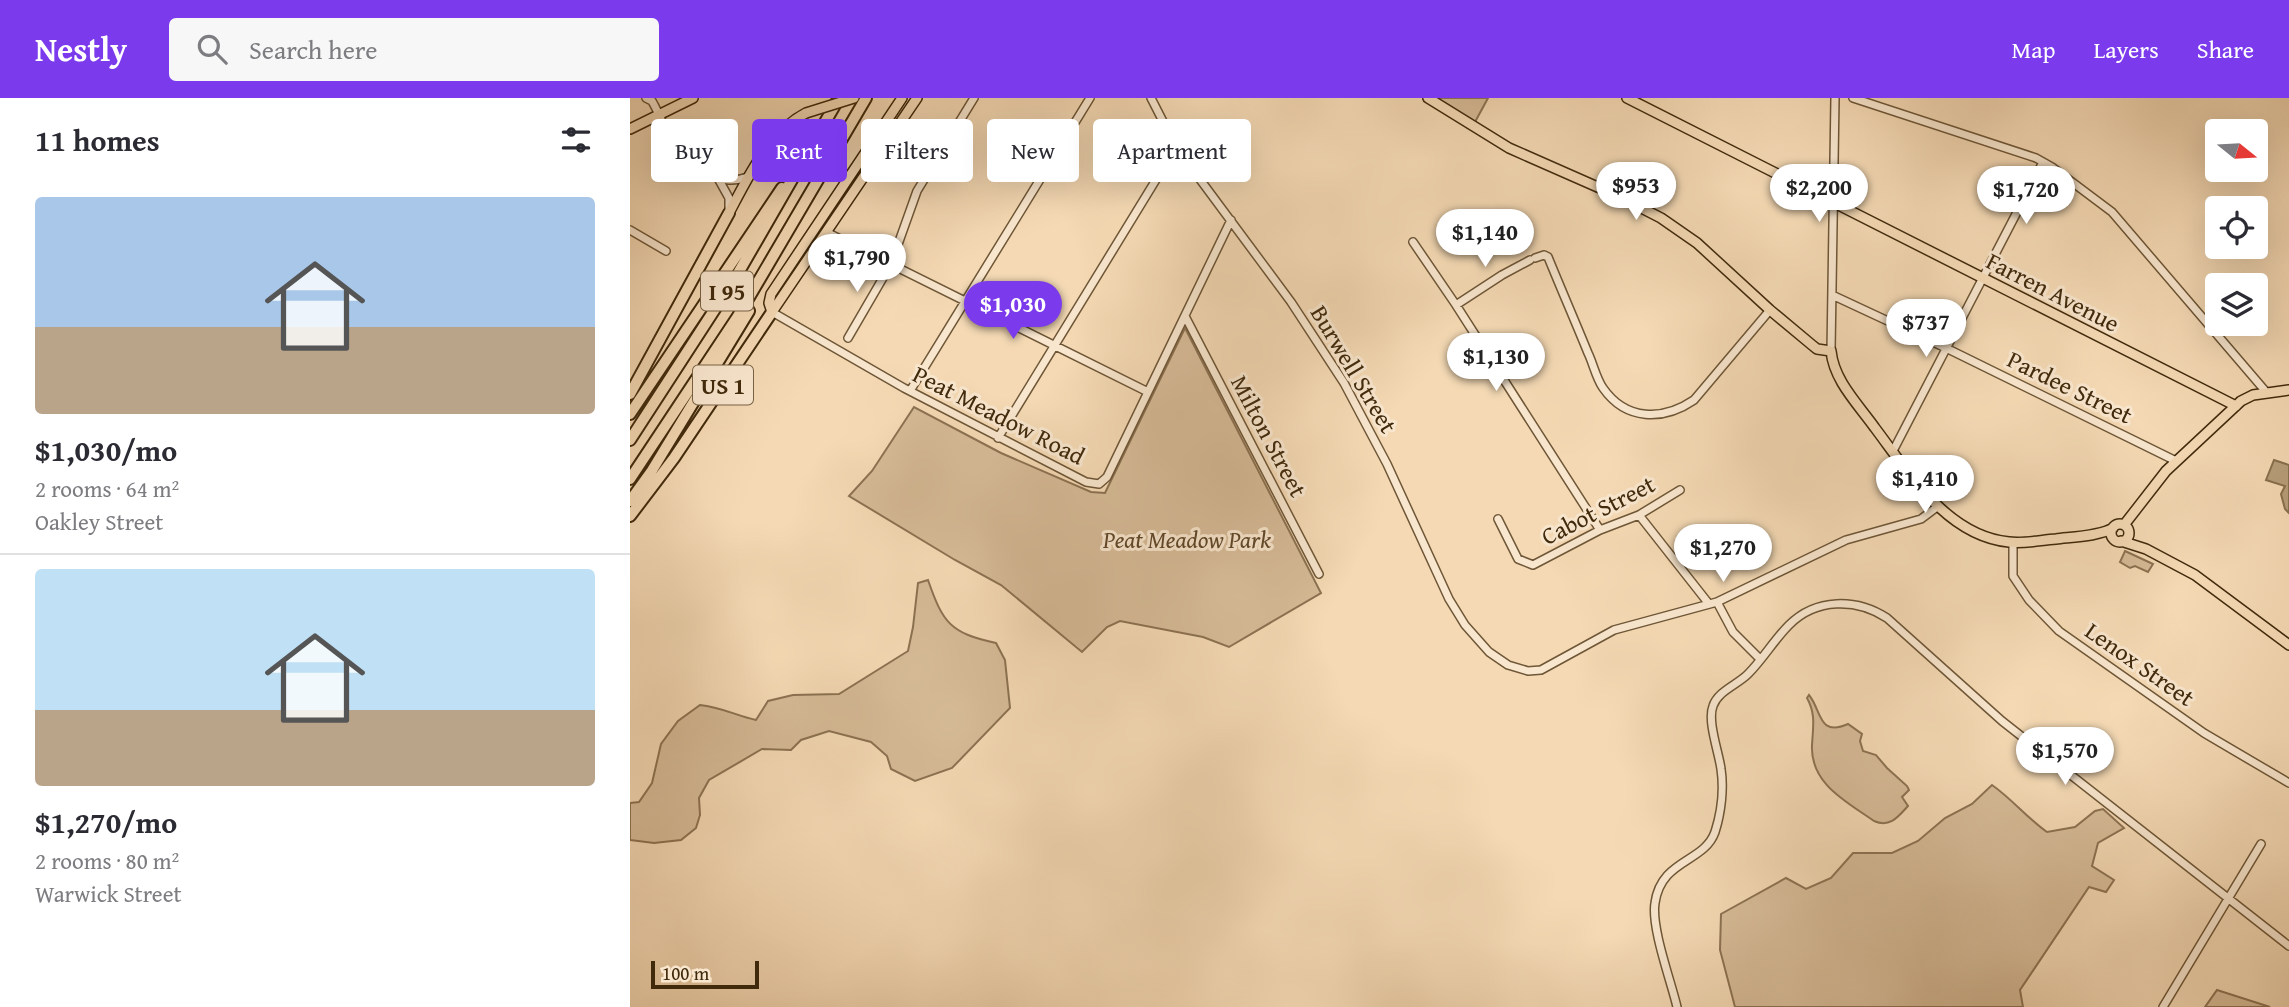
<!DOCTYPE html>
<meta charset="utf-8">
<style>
:root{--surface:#fff;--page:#f7f7f7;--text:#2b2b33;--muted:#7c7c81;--line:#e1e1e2;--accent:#7c3aed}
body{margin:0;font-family:"Gentium Book Plus",serif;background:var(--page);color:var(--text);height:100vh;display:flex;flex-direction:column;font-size:26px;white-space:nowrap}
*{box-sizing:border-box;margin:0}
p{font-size:23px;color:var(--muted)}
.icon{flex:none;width:38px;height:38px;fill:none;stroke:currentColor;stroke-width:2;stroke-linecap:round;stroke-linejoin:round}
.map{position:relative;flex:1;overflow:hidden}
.drawer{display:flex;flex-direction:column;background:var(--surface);width:630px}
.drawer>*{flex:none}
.guide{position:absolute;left:21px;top:21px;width:665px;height:63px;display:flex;gap:14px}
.needle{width:46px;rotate:108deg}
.tools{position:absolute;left:1575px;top:21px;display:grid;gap:14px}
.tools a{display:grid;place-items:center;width:63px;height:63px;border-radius:7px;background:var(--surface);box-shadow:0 7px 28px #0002;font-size:35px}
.scale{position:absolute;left:21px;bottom:18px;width:108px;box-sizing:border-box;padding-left:7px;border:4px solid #412a0c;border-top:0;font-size:19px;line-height:24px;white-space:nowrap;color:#412a0c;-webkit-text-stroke:5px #f8e6ce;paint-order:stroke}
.price{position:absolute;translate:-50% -60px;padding:0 16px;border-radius:24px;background:#fff;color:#222;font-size:23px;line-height:46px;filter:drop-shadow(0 2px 4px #0008)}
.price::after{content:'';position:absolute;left:50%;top:42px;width:21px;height:16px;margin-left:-10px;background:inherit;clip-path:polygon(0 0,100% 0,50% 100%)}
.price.active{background:var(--accent);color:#fff}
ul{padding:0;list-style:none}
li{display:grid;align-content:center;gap:14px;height:371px;padding:0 35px}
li+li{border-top:2px solid var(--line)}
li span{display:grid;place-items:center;height:217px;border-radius:7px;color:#555}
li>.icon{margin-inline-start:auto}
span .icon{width:126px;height:126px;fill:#fffc;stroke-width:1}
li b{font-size:30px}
h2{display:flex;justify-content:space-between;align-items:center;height:84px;padding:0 35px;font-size:30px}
.tag{padding:0 24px;border-radius:7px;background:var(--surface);box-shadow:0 7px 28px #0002;font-size:24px;line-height:63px}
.tag.active{background:var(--accent);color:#fff}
header{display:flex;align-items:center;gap:42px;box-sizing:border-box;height:98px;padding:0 35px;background:var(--accent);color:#fff}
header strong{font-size:33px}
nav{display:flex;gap:38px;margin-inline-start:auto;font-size:24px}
.search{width:490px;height:63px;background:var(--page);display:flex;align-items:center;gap:18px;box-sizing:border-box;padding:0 24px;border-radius:7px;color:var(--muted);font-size:26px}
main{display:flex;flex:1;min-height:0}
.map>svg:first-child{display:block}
.green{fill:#d6bb97;stroke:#8c7252;stroke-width:2}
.water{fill:#b79e7b;stroke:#88704f;stroke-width:2}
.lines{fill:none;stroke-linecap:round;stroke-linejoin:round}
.minor-casing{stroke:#6e5636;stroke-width:10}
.major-casing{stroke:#412a0c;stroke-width:12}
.highway-casing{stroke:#412a0c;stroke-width:14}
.minor{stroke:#f8e6ce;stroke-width:7}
.major{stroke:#f4d9b4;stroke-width:9}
.highway{stroke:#f4d9b4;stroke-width:10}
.major-bridge-casing{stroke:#412a0c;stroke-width:12;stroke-linecap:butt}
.major-bridge{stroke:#f4d9b4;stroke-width:9}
.labels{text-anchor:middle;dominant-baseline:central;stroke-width:6;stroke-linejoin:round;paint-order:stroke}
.shield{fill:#f8e6ce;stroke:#786246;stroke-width:2}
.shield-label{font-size:23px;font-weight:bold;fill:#412a0c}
.street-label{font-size:24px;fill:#412a0c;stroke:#f8e6ce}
.park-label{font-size:24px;font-style:italic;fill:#5f4728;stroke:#f8e6ce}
</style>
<header>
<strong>Nestly</strong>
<div class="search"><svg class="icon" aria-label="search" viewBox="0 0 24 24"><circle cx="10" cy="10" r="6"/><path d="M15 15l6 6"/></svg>Search here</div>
<nav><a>Map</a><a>Layers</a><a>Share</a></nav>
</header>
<main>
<section class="drawer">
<h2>11 homes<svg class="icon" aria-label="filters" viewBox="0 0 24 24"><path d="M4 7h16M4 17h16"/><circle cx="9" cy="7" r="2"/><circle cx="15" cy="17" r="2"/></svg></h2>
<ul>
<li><span style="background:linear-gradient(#a9c7e8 60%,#b9a48a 0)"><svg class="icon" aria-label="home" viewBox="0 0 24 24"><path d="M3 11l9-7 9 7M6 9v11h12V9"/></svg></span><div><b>$1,030/mo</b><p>2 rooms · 64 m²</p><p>Oakley Street</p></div></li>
<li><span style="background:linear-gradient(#bfe0f5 65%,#b9a48a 0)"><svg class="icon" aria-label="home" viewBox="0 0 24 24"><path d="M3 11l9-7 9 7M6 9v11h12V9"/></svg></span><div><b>$1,270/mo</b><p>2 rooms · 80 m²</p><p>Warwick Street</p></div></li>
</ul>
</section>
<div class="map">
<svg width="1659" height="909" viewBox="0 0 1659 909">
<rect width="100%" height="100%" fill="#f4d9b4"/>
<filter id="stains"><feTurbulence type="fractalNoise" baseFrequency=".00286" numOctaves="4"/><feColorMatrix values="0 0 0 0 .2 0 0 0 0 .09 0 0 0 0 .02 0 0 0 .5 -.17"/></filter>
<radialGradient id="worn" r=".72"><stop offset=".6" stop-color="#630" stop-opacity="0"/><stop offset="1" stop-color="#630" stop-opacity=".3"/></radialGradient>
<path class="green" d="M 806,0 L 858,0 L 845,24 Z
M 555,230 L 691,495 L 599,549 L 573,539 L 490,523 L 477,529 L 452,554 L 371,487 L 325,462 L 219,398 L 242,373 L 284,309 L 371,355 L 461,394 L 475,395 Z
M 1495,453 L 1523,466 L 1518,474 L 1505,468 L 1500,470 L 1490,464 Z
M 298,482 C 313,525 320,535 366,545 L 375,562 L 380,610 L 322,670 L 285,683 L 261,671 L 257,658 L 241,644 L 199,633 L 171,642 L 161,652 L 132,651 L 79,682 L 69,700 L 70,717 L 66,730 L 51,742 L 24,745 L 0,742 L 0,705 L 9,704 L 22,685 L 31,646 L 48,623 L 70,607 C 91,609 107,618 126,622 L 138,603 L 163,597 L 209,596 L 278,553 L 283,529 L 288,485 Z
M 1179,597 C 1192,613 1188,639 1218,626 L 1232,636 L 1230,643 L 1233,653 L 1246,657 L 1257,670 L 1277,688 L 1279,692 L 1272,699 L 1278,708 C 1268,719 1260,730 1244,723 C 1217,704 1180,686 1182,647 C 1183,629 1186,616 1177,600 Z
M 1362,687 C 1382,701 1397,720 1417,734 L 1445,729 L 1465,713 L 1473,711 L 1494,730 L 1468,745 L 1462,768 L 1484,782 L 1476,794 L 1459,789 L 1390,892 L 1393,909 L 1105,909 L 1090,852 L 1091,816 L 1156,780 L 1176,791 L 1201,780 L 1223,755 L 1262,755 L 1288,743 L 1315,720 L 1342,706 Z
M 1587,892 L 1640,909 L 1575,909 Z"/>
<path class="water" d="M 1644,362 L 1659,367 L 1659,415 L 1655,411 L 1651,396 L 1655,388 L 1636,382 Z"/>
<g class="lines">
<g class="minor-casing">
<path id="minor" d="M 16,0 L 22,3 C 41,37 38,55 76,75 C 91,83 103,84 118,79
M 521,0 L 546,49 L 661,204 L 714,285 L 757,366 L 819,501 L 835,527 L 859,554 L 878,567 L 898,573 L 911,572 L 984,532 L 1087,504 L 1216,442 L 1291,421 L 1307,409
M 1223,0 L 1406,60 L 1422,69 L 1482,114 L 1637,295
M 89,82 L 99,100 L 99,113
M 0,132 L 36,153
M 198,135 L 518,294
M 783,144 L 826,207 L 970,432
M 905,160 L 914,157 L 918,159 C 931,191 945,223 958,255 C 963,265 966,280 973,290 C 996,323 1033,323 1064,302 L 1140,212
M 1202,197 L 1318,251 L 1546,363
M 826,207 L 872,177 L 900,162
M 142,214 L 274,290 L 456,384 L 469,386 L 477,379 L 601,122
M 555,218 L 689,476
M 218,240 L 261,166 L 287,93 L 344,0
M 1201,253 L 1205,0
M 280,293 L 460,0
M 368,340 L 546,49
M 1263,353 L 1413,64
M 1009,417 L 1079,506
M 868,421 L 888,461 L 903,467 L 970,432 L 1009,417 L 1050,392
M 1383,444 L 1383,478 L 1399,502 L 1429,533 L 1574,635 L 1659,685
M 1087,504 L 1103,534 L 1130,561
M 1047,909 C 1041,883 1021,830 1025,805 C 1031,761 1074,765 1085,734 C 1091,715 1094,691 1091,671 C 1089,655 1077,623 1083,608 C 1088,593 1107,587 1118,576 C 1133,561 1144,542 1159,527 C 1186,500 1226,500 1257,520 L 1372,623 L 1659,848
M 1533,909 L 1631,746"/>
</g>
<g class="major-casing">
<path id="major" d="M 798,0 L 879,50 L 988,98 L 1031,120 L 1067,145 L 1140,212 L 1182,247 L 1187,251 L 1201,253 C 1204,283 1228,306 1245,330 C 1279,375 1317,438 1379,444 C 1394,446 1411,442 1426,441 C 1442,439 1470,438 1483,430
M 997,0 L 1606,308
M 0,31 L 63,0
M 99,115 C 118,79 139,34 176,15
M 142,214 L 287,0
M 142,214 L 139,205 L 141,196 L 272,0
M1481 435a9 9 0 1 1 18 0a9 9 0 1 1-18 0Z
M 1494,427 L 1536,373 L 1611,303 L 1623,297 L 1659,292
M 1491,443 L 1516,451 L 1565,477 L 1659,547"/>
</g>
<g class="highway-casing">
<path id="highway" d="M 0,296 L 99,115
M 0,316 L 152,90
M 0,342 L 107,177 L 209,0
M 0,381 L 108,218 L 236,0
M 0,403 L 21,374 L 119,213
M 0,418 L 44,360 L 142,214"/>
</g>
<use href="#minor" class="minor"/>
<use href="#major" class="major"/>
<use href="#highway" class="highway"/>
<g class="major-bridge-casing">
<path id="major-bridge" d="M 176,15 L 224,0"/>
</g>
<use href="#major-bridge" class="major-bridge"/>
</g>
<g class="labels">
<g class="shield">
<rect x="71" y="173.5" width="52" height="39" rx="5"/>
<rect x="63" y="267.5" width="60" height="39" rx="5"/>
</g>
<g class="shield-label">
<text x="97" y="193">I 95</text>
<text x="93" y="287">US 1</text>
</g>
<g class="street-label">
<text transform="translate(1423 194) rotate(27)">Farren Avenue</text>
<text transform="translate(724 271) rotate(59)">Burwell Street</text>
<text transform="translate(1440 289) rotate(26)">Pardee Street</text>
<text transform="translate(369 317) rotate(27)">Peat Meadow Road</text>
<text transform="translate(639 338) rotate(62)">Milton Street</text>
<text transform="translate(968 412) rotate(-27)">Cabot Street</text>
<text transform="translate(1510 566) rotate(35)">Lenox Street</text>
</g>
<g class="park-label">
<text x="557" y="441">Peat Meadow Park</text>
</g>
</g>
<rect width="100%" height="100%" filter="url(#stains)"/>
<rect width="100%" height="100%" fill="url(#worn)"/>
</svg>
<div class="tools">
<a><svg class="needle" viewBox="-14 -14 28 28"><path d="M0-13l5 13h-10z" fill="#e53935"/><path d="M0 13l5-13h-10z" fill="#7c7c81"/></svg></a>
<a><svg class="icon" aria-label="locate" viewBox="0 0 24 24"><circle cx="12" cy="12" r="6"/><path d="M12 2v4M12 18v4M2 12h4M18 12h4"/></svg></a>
<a><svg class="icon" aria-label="layers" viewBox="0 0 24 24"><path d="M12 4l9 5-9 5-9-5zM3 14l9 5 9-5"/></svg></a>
</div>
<div class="scale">100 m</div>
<b class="price" style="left:1006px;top:124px">$953</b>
<b class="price" style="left:1189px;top:126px">$2,200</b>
<b class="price" style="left:1396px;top:128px">$1,720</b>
<b class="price" style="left:855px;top:171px">$1,140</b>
<b class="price" style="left:227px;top:196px">$1,790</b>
<b class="price active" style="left:383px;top:243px">$1,030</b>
<b class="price" style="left:1296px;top:261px">$737</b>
<b class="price" style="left:866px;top:295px">$1,130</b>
<b class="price" style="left:1295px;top:417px">$1,410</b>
<b class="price" style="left:1093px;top:486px">$1,270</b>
<b class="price" style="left:1435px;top:689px">$1,570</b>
<div class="guide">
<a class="tag">Buy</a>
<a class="tag active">Rent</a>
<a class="tag">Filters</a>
<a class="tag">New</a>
<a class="tag">Apartment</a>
</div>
</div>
</main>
